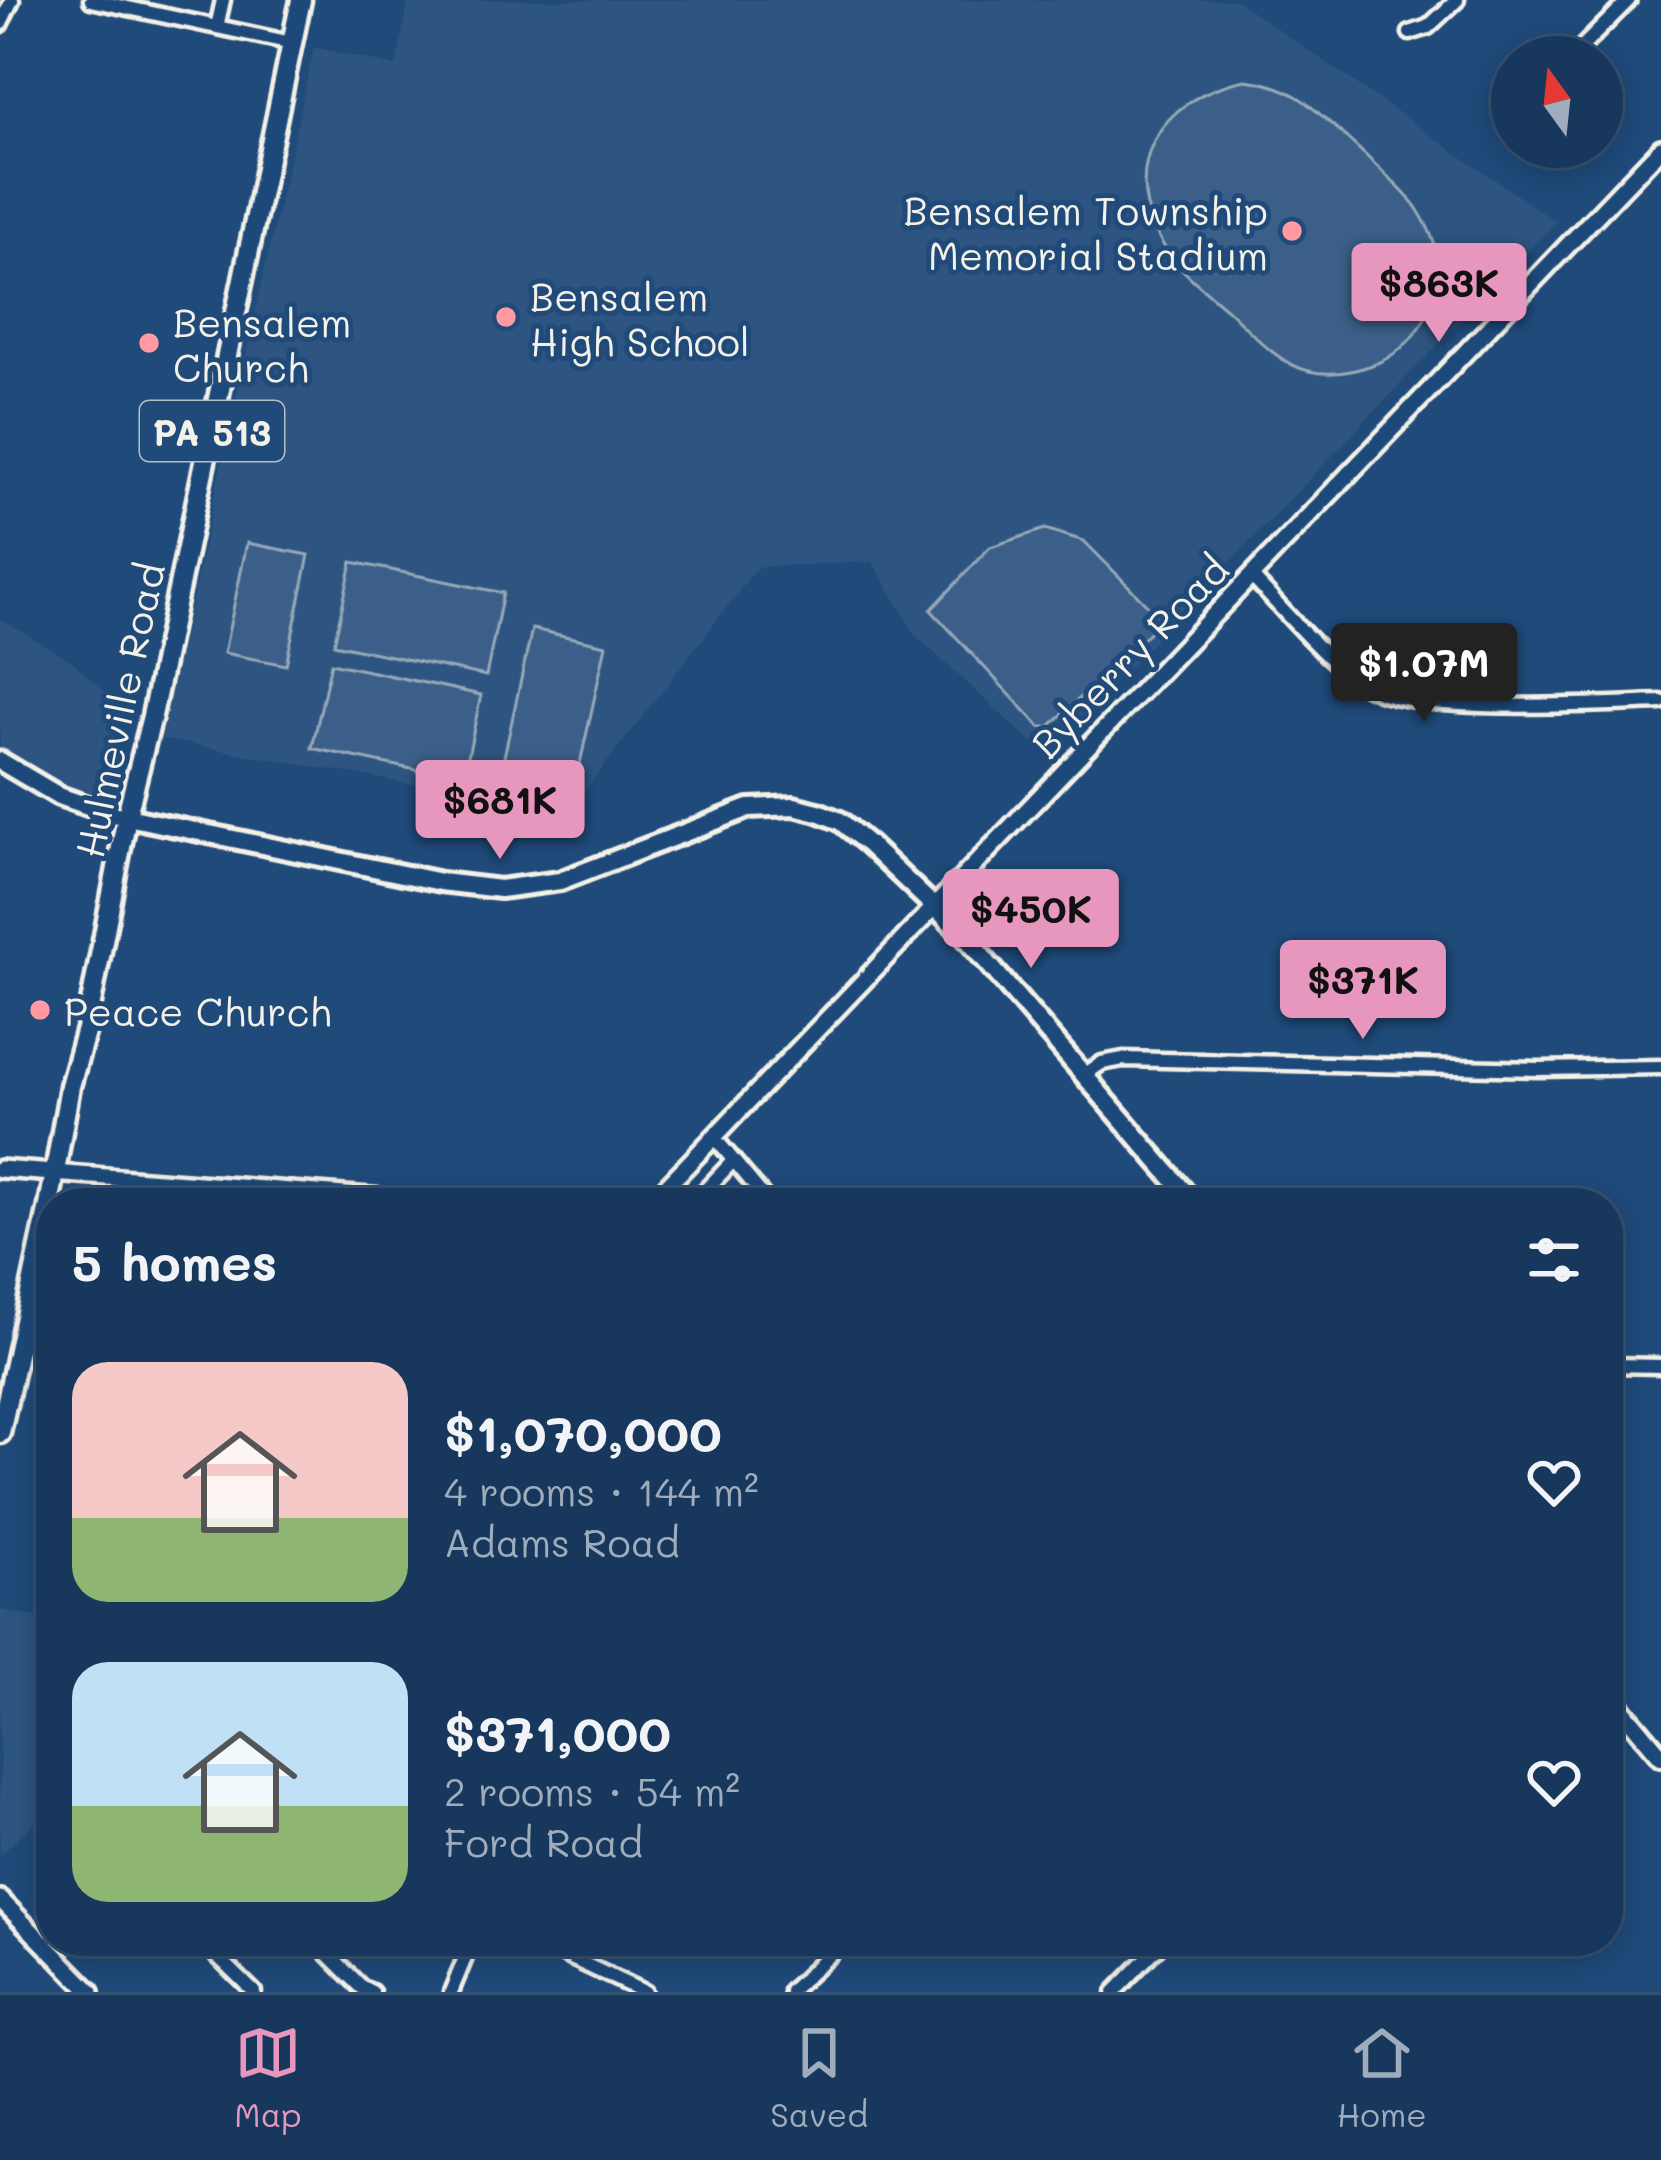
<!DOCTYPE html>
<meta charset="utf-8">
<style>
:root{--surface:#17385c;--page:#244365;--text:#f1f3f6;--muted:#9eacbb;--line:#365272;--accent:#e797bd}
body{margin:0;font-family:Mali,sans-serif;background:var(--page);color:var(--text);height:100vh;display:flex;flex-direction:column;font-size:45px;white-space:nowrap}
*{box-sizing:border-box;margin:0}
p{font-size:39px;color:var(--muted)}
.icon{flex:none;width:66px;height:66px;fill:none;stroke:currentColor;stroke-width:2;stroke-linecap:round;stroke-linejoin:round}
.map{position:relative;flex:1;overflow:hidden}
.panel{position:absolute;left:36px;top:1188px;width:1587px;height:768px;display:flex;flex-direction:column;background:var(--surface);border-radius:48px;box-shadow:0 6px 30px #0003,0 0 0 3px var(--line)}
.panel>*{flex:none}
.needle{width:78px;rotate:345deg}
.controls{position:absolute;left:1491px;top:36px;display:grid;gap:24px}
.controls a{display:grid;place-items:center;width:132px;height:132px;border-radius:50%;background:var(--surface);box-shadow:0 6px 30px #0003,0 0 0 3px var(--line);font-size:60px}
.price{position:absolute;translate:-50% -102px;padding:0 27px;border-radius:12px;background:var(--accent);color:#111;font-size:39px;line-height:78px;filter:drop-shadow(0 3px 6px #0008)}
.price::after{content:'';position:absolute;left:50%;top:72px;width:36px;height:27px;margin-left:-18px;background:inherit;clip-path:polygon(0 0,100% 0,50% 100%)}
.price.current{background:#222;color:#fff}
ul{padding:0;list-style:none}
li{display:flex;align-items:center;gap:36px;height:300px;padding:0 36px}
li span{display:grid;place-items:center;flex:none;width:336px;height:240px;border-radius:36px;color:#555}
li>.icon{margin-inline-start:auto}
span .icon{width:144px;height:144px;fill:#fffc;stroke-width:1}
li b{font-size:51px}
h2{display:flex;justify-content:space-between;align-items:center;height:144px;padding:0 36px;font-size:51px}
.menu{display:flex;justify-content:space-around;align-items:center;height:168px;border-top:3px solid var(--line);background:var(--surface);font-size:33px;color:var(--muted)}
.menu a{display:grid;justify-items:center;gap:6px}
.menu .current{color:var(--accent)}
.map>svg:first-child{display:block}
.built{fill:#2d5581}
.green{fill:#3a5f88;stroke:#97a8b8;stroke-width:3}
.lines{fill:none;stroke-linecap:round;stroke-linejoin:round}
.minor-casing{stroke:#f4f1e8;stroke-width:21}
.tertiary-casing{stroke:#f4f1e8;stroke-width:24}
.secondary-casing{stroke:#f4f1e8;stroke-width:26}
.primary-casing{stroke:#f4f1e8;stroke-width:27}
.minor{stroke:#1f4a7a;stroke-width:12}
.tertiary{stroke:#1f4a7a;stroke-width:15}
.secondary{stroke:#1f4a7a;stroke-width:16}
.primary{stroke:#1f4a7a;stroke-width:18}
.poi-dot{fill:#ff9aa2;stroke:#1f4a7a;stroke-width:4.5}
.labels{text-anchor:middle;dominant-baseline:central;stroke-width:10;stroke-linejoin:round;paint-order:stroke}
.shield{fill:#1f4a7a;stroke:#b4bfc7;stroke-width:3}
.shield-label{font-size:36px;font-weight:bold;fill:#f4f1e8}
.poi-label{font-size:39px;fill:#f4f1e8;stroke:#1f4a7a;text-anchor:start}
.street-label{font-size:39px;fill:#f4f1e8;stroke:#1f4a7a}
</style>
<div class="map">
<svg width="1661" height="1992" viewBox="0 0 1661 1992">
<rect width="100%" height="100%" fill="#1f4a7a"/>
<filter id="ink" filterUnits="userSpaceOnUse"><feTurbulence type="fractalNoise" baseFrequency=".00833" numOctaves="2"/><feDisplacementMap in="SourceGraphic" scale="24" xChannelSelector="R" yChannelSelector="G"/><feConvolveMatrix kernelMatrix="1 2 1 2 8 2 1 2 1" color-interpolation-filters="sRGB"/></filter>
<g filter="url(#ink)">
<path class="built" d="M 409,0 L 1236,0 L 1556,222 L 1045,755 L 915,635 L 873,562 L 758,567 L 568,813 L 161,739 L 314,47 L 396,66 Z
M 0,619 L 72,661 L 128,713 L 95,794 L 68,787 L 0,750 Z
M 0,1610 L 51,1620 L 51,1807 L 0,1855 Z"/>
<path class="green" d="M 1245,80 C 1264,82 1279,86 1296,96 C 1315,106 1404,190 1416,207 C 1422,216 1429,229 1433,240 C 1441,266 1438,294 1425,318 C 1413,340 1395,357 1372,365 C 1353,372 1329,376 1309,371 C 1277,363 1253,334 1230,312 C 1209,293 1180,272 1165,248 C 1116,169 1158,97 1245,80 Z
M 1045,529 L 1084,541 L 1162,620 L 1049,727 L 1040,727 L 931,610 L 990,547 Z
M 247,543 L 309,555 L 286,665 L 224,653 Z
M 352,562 L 503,593 L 486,676 L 334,644 Z
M 532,629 L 606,645 L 576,782 L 502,766 Z
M 331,663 L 481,695 L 463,780 L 312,748 Z"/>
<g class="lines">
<g class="minor-casing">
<path id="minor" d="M 91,0 L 292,43
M 0,25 L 12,0
M 217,27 L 223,0
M 1410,33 L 1428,27 L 1457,0
M 1572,57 L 1629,0
M 1252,577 C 1283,609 1328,664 1366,686 C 1413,715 1599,704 1661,702
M 1085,1074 L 1102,1063 L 1123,1059 L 1538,1069 L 1661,1067
M 714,1137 L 769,1203
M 693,1203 L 733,1161
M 1608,1365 L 1661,1366
M 202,1941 L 254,1992
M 315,1941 L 362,1988 L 372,1992
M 535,1941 L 644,1992
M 791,1991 L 844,1941
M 451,1992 L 472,1941
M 1114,1992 L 1164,1941"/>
</g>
<g class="tertiary-casing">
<path id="tertiary" d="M 0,1169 L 451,1203
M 640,1203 L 664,1189 L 692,1160 L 1661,148
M 0,1899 L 91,1992"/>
</g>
<g class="secondary-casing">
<path id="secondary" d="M 0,761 L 59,796 L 108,813 L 441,882 L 500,889 L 560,881 L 749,808 L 794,806 L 818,812 L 840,821 L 868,844 L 962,933 L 1194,1203
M 1608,1693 L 1661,1756"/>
</g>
<g class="primary-casing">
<path id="primary" d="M 0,1433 L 49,1206 L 70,1086 L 86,1029 L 128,811 L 152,716 L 301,0"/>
</g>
<use href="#minor" class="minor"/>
<use href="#tertiary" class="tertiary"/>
<use href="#secondary" class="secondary"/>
<use href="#primary" class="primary"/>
</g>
</g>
<g class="poi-dot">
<circle cx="1292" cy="231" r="12"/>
<circle cx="506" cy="317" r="12"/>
<circle cx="149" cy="343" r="12"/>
<circle cx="40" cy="1010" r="12"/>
</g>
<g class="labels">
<rect class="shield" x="140" y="401" width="144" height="60" rx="9"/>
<g class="shield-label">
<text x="212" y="431">PA 513</text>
</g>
<g class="poi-label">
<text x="1268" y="209" text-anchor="end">Bensalem Township<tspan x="1268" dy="45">Memorial Stadium</tspan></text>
<text x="530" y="295">Bensalem<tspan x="530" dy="45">High School</tspan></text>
<text x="173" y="321">Bensalem<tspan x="173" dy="45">Church</tspan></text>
<text x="64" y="1010">Peace Church</text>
</g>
<g class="street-label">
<text transform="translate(1129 656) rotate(-46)">Byberry Road</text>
<text transform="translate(119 710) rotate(-78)">Hulmeville Road</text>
</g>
</g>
</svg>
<div class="controls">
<a><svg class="needle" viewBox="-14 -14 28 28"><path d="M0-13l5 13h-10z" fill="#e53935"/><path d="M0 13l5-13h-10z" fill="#9eacbb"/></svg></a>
</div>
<b class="price" style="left:1439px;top:345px">$863K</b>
<b class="price current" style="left:1424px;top:725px">$1.07M</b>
<b class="price" style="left:500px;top:862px">$681K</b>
<b class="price" style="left:1031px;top:971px">$450K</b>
<b class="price" style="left:1363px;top:1042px">$371K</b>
<section class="panel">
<h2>5 homes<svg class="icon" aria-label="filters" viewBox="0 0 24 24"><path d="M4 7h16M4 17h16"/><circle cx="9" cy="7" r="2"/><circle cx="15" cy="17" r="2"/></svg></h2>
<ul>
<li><span style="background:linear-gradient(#f6c9c9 65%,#8fb573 0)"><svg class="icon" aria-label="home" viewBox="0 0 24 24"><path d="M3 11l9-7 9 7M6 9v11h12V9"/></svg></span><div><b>$1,070,000</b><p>4 rooms · 144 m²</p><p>Adams Road</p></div><svg class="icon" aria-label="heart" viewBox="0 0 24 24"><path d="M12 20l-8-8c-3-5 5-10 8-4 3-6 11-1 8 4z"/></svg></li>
<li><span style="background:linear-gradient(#bfe0f5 60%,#8fb573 0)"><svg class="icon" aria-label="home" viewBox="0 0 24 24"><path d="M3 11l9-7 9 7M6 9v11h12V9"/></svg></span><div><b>$371,000</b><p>2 rooms · 54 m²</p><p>Ford Road</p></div><svg class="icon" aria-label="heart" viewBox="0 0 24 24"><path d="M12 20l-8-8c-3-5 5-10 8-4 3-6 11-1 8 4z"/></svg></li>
</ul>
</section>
</div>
<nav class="menu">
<a class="current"><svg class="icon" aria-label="map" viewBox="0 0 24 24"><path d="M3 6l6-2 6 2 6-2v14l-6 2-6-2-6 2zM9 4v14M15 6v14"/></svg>Map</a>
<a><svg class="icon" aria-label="saved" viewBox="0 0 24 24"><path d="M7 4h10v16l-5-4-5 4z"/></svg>Saved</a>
<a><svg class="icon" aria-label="home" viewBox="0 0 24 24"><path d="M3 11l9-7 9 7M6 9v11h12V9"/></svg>Home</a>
</nav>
